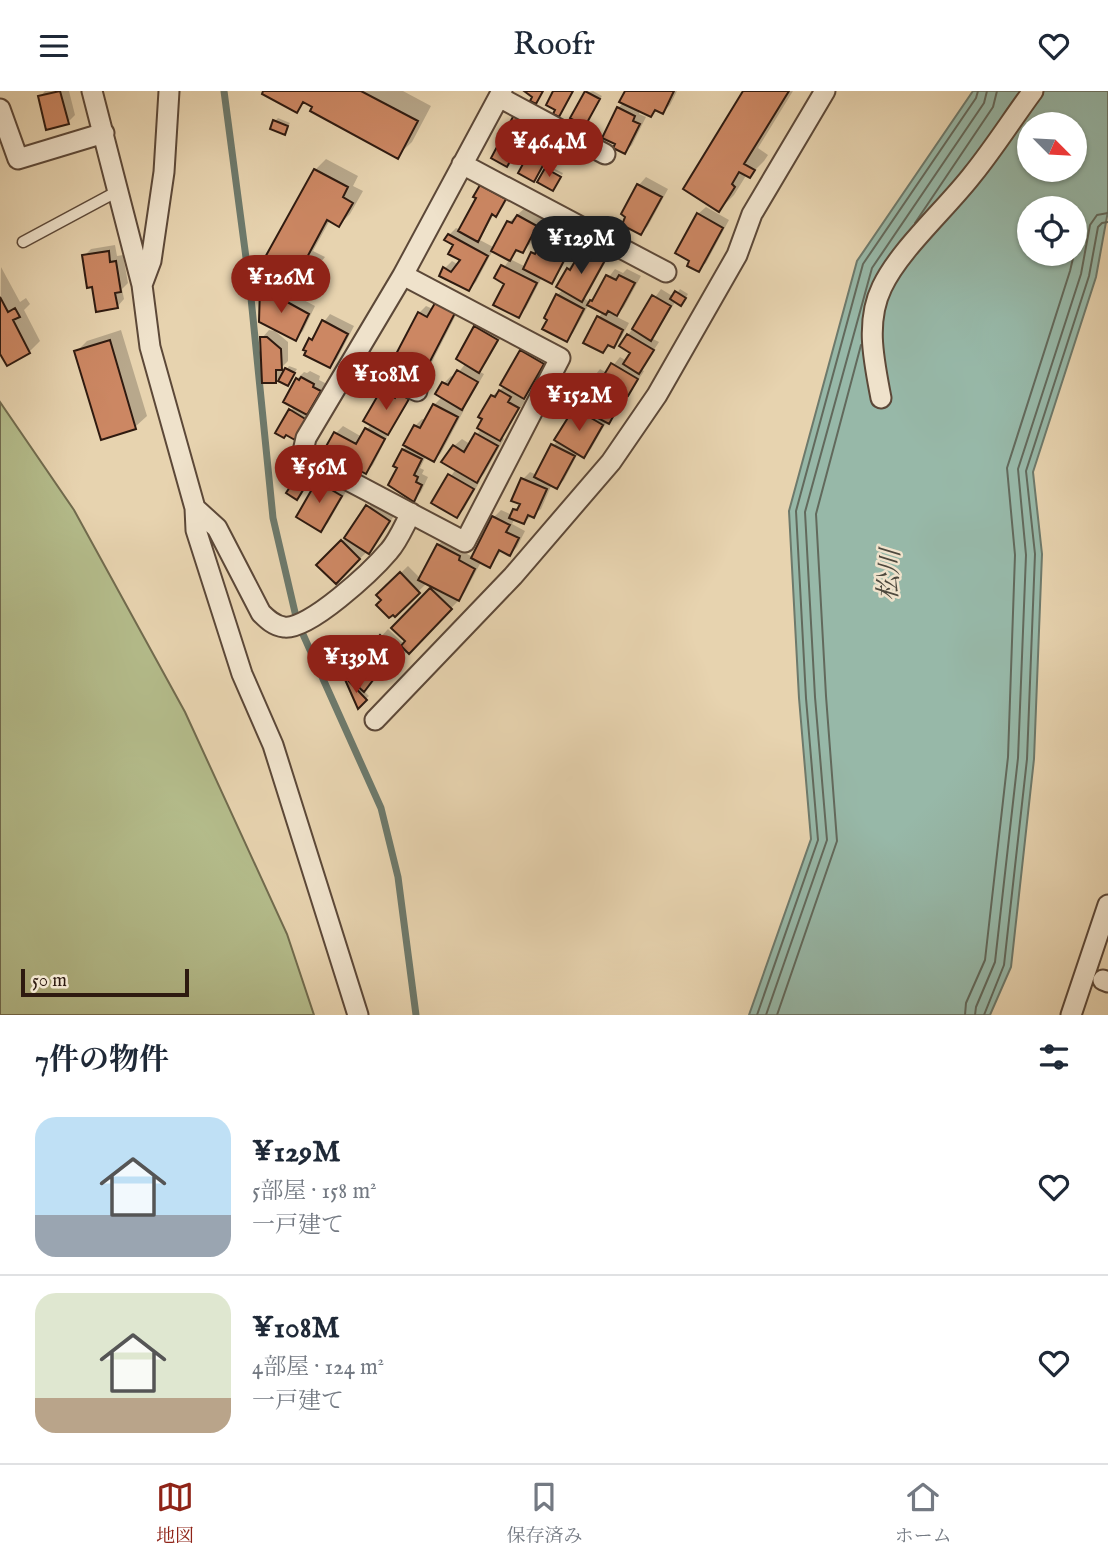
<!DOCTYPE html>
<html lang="ja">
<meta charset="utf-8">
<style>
:root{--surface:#fff;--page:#f2f2f3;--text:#1f2937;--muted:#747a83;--line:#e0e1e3;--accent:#8f2418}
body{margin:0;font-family:"IM FELL English","Noto Serif JP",serif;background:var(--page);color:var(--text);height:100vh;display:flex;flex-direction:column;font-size:26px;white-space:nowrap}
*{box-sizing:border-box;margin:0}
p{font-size:23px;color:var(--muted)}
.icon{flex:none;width:38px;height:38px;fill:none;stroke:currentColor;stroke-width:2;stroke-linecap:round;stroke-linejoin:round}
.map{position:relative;height:924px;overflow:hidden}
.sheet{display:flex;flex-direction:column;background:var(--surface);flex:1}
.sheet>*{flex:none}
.needle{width:46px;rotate:114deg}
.controls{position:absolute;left:1017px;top:21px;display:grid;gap:14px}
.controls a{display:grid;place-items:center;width:70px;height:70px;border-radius:50%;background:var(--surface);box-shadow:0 2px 5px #0004;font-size:35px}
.scale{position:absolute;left:21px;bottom:18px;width:168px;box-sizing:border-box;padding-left:7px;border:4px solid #2e1a10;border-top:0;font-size:19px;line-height:24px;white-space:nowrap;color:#2e1a10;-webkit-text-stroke:5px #efe2cb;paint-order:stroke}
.price{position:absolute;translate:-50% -60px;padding:0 16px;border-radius:24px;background:var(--accent);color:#fff;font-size:23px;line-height:46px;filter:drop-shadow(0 2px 4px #0008)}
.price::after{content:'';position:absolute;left:50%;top:42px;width:21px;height:16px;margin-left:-10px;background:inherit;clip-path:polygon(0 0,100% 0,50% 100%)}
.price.active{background:#222;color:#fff}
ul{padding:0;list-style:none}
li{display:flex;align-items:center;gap:21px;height:175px;padding:0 35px}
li+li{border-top:2px solid var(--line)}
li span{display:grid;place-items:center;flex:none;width:196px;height:140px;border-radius:21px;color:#555}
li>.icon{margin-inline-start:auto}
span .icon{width:84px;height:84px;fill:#fffc;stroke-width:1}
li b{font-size:30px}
h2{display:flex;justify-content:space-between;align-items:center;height:84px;padding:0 35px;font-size:30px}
header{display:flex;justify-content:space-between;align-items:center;height:91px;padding:0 35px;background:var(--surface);font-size:32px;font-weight:600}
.menu{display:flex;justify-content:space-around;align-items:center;height:98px;border-top:2px solid var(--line);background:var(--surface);font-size:19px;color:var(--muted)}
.menu a{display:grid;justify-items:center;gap:4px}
.menu .active{color:var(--accent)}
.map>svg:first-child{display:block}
.green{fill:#b4bc8b;stroke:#716b4e;stroke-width:2}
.water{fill:#97b8a8;stroke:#6d796b;stroke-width:2;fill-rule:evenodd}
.shadow{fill:#0003}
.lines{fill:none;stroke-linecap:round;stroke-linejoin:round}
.shore{stroke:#62695c;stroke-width:2}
.stream{stroke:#6d796b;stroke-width:7}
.building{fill:#cc8763;stroke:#2e1a10;stroke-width:2}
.lane-casing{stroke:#5c4838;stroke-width:13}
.street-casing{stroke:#5c4838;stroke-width:23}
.lane{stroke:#efe2cb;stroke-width:10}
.street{stroke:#efe2cb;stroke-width:19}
.labels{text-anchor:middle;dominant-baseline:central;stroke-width:5;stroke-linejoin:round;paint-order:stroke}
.water-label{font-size:26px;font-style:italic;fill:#4e493e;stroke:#efe2cb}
</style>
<header><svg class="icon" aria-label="menu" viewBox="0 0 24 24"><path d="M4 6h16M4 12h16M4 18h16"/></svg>Roofr<svg class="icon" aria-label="heart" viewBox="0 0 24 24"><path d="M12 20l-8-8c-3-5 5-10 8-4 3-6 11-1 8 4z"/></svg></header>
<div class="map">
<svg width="1108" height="924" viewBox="0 0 1108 924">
<rect width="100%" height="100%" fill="#e7d3af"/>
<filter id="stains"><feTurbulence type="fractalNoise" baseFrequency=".00286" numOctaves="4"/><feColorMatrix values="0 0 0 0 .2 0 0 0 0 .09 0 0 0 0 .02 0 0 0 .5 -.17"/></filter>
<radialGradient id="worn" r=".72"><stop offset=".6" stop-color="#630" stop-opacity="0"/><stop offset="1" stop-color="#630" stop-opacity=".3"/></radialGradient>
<path class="green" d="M 0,311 L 74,419 L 185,621 L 287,843 L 314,924 L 0,924 Z"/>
<path class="water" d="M 973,0 L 1108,0 L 1108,120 L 1096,186 L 1033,381 L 1042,463 L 1034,668 L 1011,876 L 990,924 L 749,924 L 811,748 L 799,607 L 789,420 L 857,170 ZM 1029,33 L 1074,33 L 1074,79 L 1029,79 ZM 1029,117 L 1074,117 L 1074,163 L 1029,163 Z"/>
<path class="shadow" d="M 45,0 L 69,0 L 75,24 L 68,31 L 40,6 Z
M 265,0 L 403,0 L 431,15 L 412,51 L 397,65 L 306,10 L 296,19 Z
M 593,0 L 602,5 L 583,37 L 586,1 Z
M 627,0 L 677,0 L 670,14 L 663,21 L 656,18 L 651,24 L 640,19 L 639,23 L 646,26 L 632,54 L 625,61 L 618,17 L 624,11 Z
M 745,0 L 793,0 L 758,57 L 768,64 L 764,70 L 749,85 L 747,83 L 734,104 L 719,119 Z
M 517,23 L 537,23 L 514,67 L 507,74 Z
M 278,27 L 290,32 L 284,42 L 275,30 Z
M 565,38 L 540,82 L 533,89 L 520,81 Z
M 326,68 L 358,85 L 353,95 L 363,100 L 350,123 L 339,134 L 330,129 L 313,160 L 325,166 L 311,183 L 307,181 L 293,197 L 260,179 L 315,79 Z
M 549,75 L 563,82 L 562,84 L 548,76 Z
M 646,86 L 668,98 L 648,135 L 641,142 L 623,123 L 639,94 Z
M 488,87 L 512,100 L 503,116 L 496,124 L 494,123 L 484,141 L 478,148 L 495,157 L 509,131 L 525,117 L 543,127 L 530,153 L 522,160 L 519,158 L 510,168 L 526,176 L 533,162 L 554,137 L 577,149 L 558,183 L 551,191 L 542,186 L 526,217 L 518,225 L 506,192 L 496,187 L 510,168 L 493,159 L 476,191 L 469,198 L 445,177 L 452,170 L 459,174 L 462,168 L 449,144 L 456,137 L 461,139 L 478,106 L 481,95 Z
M 706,116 L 729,129 L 706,172 L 698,179 L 698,123 Z
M 590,152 L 610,163 L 589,201 L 583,207 L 590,211 L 615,178 L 623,182 L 627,178 L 641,185 L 624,216 L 615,225 L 629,232 L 621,247 L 603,260 L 598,227 L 603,221 L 589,213 L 573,242 L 566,249 L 557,204 L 564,198 L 568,178 Z
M 115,154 L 117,165 L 123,164 L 128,192 L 122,198 L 124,208 L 117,216 L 93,194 L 84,165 L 91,158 Z
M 1,176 L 20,211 L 26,207 L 30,213 L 24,219 L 40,250 L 29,261 L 0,259 Z
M 268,190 L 315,215 L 303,240 L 295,248 L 261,197 Z
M 661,198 L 674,206 L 680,198 L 688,203 L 684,210 L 676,210 L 651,247 L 659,251 L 641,279 L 644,280 L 616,324 L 607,330 L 591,358 L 584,365 L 578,362 L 564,389 L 557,396 L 552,393 L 541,418 L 524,431 L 515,427 L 512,433 L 525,440 L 517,456 L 510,463 L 502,459 L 490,475 L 481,471 L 465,501 L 458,510 L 409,561 L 408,559 L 394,577 L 381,579 L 363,599 L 369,605 L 358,615 L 345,586 L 388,538 L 404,553 L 407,550 L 394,537 L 434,495 L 427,492 L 395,523 L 378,504 L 408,475 L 421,488 L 438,454 L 446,447 L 466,458 L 465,462 L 473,466 L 494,426 L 501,419 L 512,424 L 521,412 L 523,388 L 530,381 L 537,384 L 575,318 L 586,304 L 580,300 L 572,311 L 569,293 L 588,304 L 589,301 L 571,291 L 573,289 L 586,296 L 600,278 L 607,282 L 620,266 L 627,270 L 633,261 L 628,244 Z
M 444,205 L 461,214 L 432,271 L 424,278 L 419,222 L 426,215 L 433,218 Z
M 330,223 L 354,235 L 337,268 L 330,275 L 311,248 Z
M 483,229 L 504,241 L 486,272 L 478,280 L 484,283 L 469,309 L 461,317 L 464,319 L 441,362 L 434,369 L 426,365 L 420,377 L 424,379 L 422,383 L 428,386 L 421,401 L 414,408 L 399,377 L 403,359 L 407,355 L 415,335 L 422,328 L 426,329 L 434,314 L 442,306 L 437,303 L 444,292 L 451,285 L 454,287 L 466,272 L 476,237 Z
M 121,239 L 147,325 L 135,336 L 102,346 L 76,261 L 87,250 Z
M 269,239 L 275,240 L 288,251 L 288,270 L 282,276 L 283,284 L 289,275 L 297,278 L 288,293 L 278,288 L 275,290 L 262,247 Z
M 529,253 L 550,266 L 531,299 L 522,308 L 525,310 L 502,346 L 504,348 L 484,383 L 478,389 L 480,390 L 464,418 L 457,425 L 433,411 L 456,378 L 454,355 L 462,348 L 470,353 L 482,337 L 492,305 L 505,295 L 521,260 Z
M 310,280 L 320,285 L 319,289 L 327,293 L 314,315 L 306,323 L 309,325 L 298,344 L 291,319 L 295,315 L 297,288 L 304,281 L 307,282 Z
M 389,292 L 415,300 L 390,340 L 373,374 L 366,381 L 363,372 L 336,342 L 343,335 L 362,346 L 371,333 L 382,300 Z
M 328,380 L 348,397 L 328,432 L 321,439 L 321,388 Z
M 301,383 L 310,388 L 297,407 L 298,386 Z
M 375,408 L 396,422 L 375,453 L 336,491 L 318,474 L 350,442 Z"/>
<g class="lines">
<path class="shore" d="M 915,132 L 993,16 L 997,0
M 757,924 L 818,749 L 806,607 L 796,420 L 863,173 L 976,7 L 978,0
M 766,924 L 827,749 L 815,606 L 805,421 L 872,177 L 984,12 L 987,0
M 777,924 L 837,750 L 826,605 L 816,423 L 861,254
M 965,924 L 966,912 L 985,869 L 1008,666 L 1015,464 L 1007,377 L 1070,180 L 1074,163
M 975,924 L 976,916 L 995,871 L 1018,667 L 1026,464 L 1018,378 L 1081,183 L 1090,134 L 1097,124 L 1108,122
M 984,924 L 1004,874 L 1027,668 L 1035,463 L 1026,380 L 1089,185 L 1098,136 L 1102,132 L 1108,131"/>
<path class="stream" d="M 224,0 L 250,197 L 273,427 L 297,530 L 381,717 L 398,786 L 416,924"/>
</g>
<path class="building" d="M 60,0 L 69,33 L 46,39 L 38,5 Z
M 263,0 L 361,0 L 418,30 L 398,68 L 310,20 L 312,16 L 303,11 L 297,22 L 262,3 Z
M 524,0 L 543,0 L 536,13 L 530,10 L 532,6 Z
M 553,0 L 573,0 L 559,26 L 553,23 L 555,19 L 546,14 Z
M 585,0 L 600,8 L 583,39 L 577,36 L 579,32 L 570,27 Z
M 625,0 L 674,0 L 663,23 L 655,19 L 651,26 L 619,11 Z
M 743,0 L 789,0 L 744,73 L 755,79 L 750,87 L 739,81 L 732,93 L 735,96 L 719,121 L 683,98 Z
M 617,16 L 635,25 L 633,30 L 640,33 L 625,63 L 613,57 L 615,53 L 602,47 Z
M 515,22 L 531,31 L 507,76 L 491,67 Z
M 273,29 L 288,35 L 285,44 L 270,38 Z
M 543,36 L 559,45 L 534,91 L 518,82 Z
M 545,77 L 561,86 L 553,100 L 537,91 Z
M 314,78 L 348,96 L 343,106 L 353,112 L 339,136 L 327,129 L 304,172 L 315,178 L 311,185 L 300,180 L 298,184 L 301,186 L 294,199 L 258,179 Z
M 637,93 L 662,106 L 641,144 L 622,134 L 625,126 L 621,123 Z
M 480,94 L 506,108 L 496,126 L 492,123 L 478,151 L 458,140 L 476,107 L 473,106 Z
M 697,122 L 723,137 L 699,181 L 687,175 L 689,170 L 675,162 Z
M 517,124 L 537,135 L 523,162 L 516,159 L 510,170 L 491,160 L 507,130 L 512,132 Z
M 448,143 L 488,165 L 469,200 L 439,185 L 443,176 L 451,181 L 460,169 L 448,163 L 453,154 L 444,149 Z
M 546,143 L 571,156 L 552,193 L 523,178 L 531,161 L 535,163 Z
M 582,158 L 604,171 L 582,211 L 556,196 L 567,177 L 570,179 Z
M 109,160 L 110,171 L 116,170 L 121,201 L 115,202 L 118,217 L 96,221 L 92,196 L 87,197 L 82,164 Z
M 501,174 L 537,192 L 519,227 L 493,214 L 504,193 L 494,187 Z
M 606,184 L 616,189 L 619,184 L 635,192 L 617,225 L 608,220 L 606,224 L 587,214 L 590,209 L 592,210 Z
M 260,196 L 309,223 L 296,250 L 259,231 Z
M 675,200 L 686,207 L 681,215 L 670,208 Z
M 556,203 L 584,218 L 567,251 L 542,238 L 547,229 L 544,227 Z
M 652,204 L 671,215 L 651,250 L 632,238 Z
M 0,206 L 8,221 L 15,217 L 20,226 L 13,229 L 30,262 L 7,275 L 0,263 Z
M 435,212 L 455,222 L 425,280 L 395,265 L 418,221 L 427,226 Z
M 597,225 L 623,239 L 614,257 L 608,254 L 603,262 L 583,252 Z
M 322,229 L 348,243 L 330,277 L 304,264 L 306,260 L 303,259 L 309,247 L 312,249 Z
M 474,235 L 498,249 L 479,282 L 456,268 Z
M 627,243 L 654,259 L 639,283 L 623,273 L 630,262 L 619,255 Z
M 260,246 L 267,246 L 281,258 L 282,279 L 276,279 L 276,292 L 262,292 Z
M 110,249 L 136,338 L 101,349 L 74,260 Z
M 520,259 L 544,273 L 524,308 L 500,294 Z
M 611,272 L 638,288 L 628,305 L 625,304 L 609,333 L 577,316 L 584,304 L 580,302 L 591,284 L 601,289 Z
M 285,277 L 295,282 L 288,295 L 278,290 Z
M 457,279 L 478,291 L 462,319 L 435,303 L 442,291 L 448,294 Z
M 301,286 L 314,293 L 313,296 L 321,300 L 307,324 L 283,311 L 296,287 L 299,289 Z
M 568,291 L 581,298 L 572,313 L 560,306 Z
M 381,299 L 395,307 L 398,302 L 409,308 L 388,344 L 363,330 Z
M 499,299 L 511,306 L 508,311 L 519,317 L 500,350 L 477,337 L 482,328 L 478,326 L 491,304 L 495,306 Z
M 433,313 L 458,326 L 434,371 L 403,354 L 414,334 L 420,337 Z
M 574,317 L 603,334 L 584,367 L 554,349 Z
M 289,318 L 307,329 L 295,349 L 286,344 L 284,347 L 275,342 Z
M 365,337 L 385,348 L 366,383 L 357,378 L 360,373 L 350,368 L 348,372 L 324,359 L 334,341 L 356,353 Z
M 475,342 L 498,355 L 477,392 L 441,371 L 453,354 L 464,361 Z
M 551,353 L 575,365 L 557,398 L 534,386 Z
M 402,358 L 422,368 L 414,384 L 418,386 L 416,391 L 422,394 L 414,411 L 388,394 L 397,377 L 393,375 Z
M 448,383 L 474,398 L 457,427 L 431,412 Z
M 297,385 L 308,391 L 297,409 L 286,402 Z
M 319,386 L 334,395 L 332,399 L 342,405 L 321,441 L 296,426 Z
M 521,387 L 547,398 L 534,427 L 528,424 L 524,433 L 509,427 L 513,418 L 517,419 L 520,413 L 511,410 Z
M 366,414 L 390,430 L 369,463 L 344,447 Z
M 492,425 L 510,434 L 506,441 L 519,447 L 510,465 L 499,459 L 490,477 L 471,467 Z
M 341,449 L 360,468 L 336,493 L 316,474 Z
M 437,453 L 460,465 L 459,469 L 475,478 L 459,510 L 418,489 Z
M 400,481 L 420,502 L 395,526 L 393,524 L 389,527 L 376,514 L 381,509 L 376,504 Z
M 430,497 L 452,518 L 409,563 L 401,555 L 405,550 L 391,537 Z
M 380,544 L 403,566 L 387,587 L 380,580 L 364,601 L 344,583 Z
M 343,584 L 367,609 L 358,618 Z"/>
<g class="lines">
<g class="lane-casing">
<path id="lane" d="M 23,151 L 118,100"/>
</g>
<g class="street-casing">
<path id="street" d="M 92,0 L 142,194
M 169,0 L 164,81 L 151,170 L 142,194 L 150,256 L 195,417 L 196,439 L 242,583 L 273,654 L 358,924
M 499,6 L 605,63
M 0,18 L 18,68 L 104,42
M 462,73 L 666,181
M 403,184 L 560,267 L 465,451 L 302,365 L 306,347 L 403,184 L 502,0
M 353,269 L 417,300
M 881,307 C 874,270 865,231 882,196 C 900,158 947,117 973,83 C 994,57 1013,27 1033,0
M 195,417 L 217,437 L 261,522 C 267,528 274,535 284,536 C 308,540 372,480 389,460 C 398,450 404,435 411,422
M 375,629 L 513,485 L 611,371 L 657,304 L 737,164 L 752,123 L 825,0
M 1103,889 L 1108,891
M 1071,924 L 1108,814"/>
</g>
<use href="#lane" class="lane"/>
<use href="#street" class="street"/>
</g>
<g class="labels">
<g class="water-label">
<text transform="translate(890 484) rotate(-87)">松川</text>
</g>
</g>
<rect width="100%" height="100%" filter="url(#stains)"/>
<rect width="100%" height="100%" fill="url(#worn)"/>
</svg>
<div class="controls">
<a><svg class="needle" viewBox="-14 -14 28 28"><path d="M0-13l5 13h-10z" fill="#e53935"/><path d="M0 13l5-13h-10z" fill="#747a83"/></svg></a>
<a><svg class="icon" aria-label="locate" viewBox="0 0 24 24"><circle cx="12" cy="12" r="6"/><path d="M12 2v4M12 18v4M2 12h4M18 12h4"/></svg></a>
</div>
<div class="scale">50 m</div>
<b class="price" style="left:549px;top:88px">¥46.4M</b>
<b class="price active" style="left:581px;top:185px">¥129M</b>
<b class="price" style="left:281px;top:224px">¥126M</b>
<b class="price" style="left:386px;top:321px">¥108M</b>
<b class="price" style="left:579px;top:342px">¥152M</b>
<b class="price" style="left:319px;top:414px">¥56M</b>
<b class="price" style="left:356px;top:604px">¥139M</b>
</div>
<section class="sheet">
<h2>7件の物件<svg class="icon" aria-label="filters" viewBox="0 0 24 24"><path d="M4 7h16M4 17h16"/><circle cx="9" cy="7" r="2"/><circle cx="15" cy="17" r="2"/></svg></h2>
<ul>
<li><span style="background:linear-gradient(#bfe0f5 70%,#9aa5b1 0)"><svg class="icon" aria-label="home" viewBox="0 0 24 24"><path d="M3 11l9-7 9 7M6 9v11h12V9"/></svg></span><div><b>¥129M</b><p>5部屋 · 158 m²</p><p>一戸建て</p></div><svg class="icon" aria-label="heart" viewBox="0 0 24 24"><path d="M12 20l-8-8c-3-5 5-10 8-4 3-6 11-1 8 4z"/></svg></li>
<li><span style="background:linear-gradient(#dfe7d0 75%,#b9a48a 0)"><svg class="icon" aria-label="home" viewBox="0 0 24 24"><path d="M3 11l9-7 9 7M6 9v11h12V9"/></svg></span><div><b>¥108M</b><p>4部屋 · 124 m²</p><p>一戸建て</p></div><svg class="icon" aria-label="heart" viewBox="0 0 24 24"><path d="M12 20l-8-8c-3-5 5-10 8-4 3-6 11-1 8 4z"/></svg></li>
</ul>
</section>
<nav class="menu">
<a class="active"><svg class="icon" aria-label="map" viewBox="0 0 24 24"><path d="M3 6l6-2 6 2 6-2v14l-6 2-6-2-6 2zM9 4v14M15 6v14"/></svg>地図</a>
<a><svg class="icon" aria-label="saved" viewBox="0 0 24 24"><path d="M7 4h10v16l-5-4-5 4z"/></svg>保存済み</a>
<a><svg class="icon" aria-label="home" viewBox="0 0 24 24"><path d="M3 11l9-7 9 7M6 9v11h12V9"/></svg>ホーム</a>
</nav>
